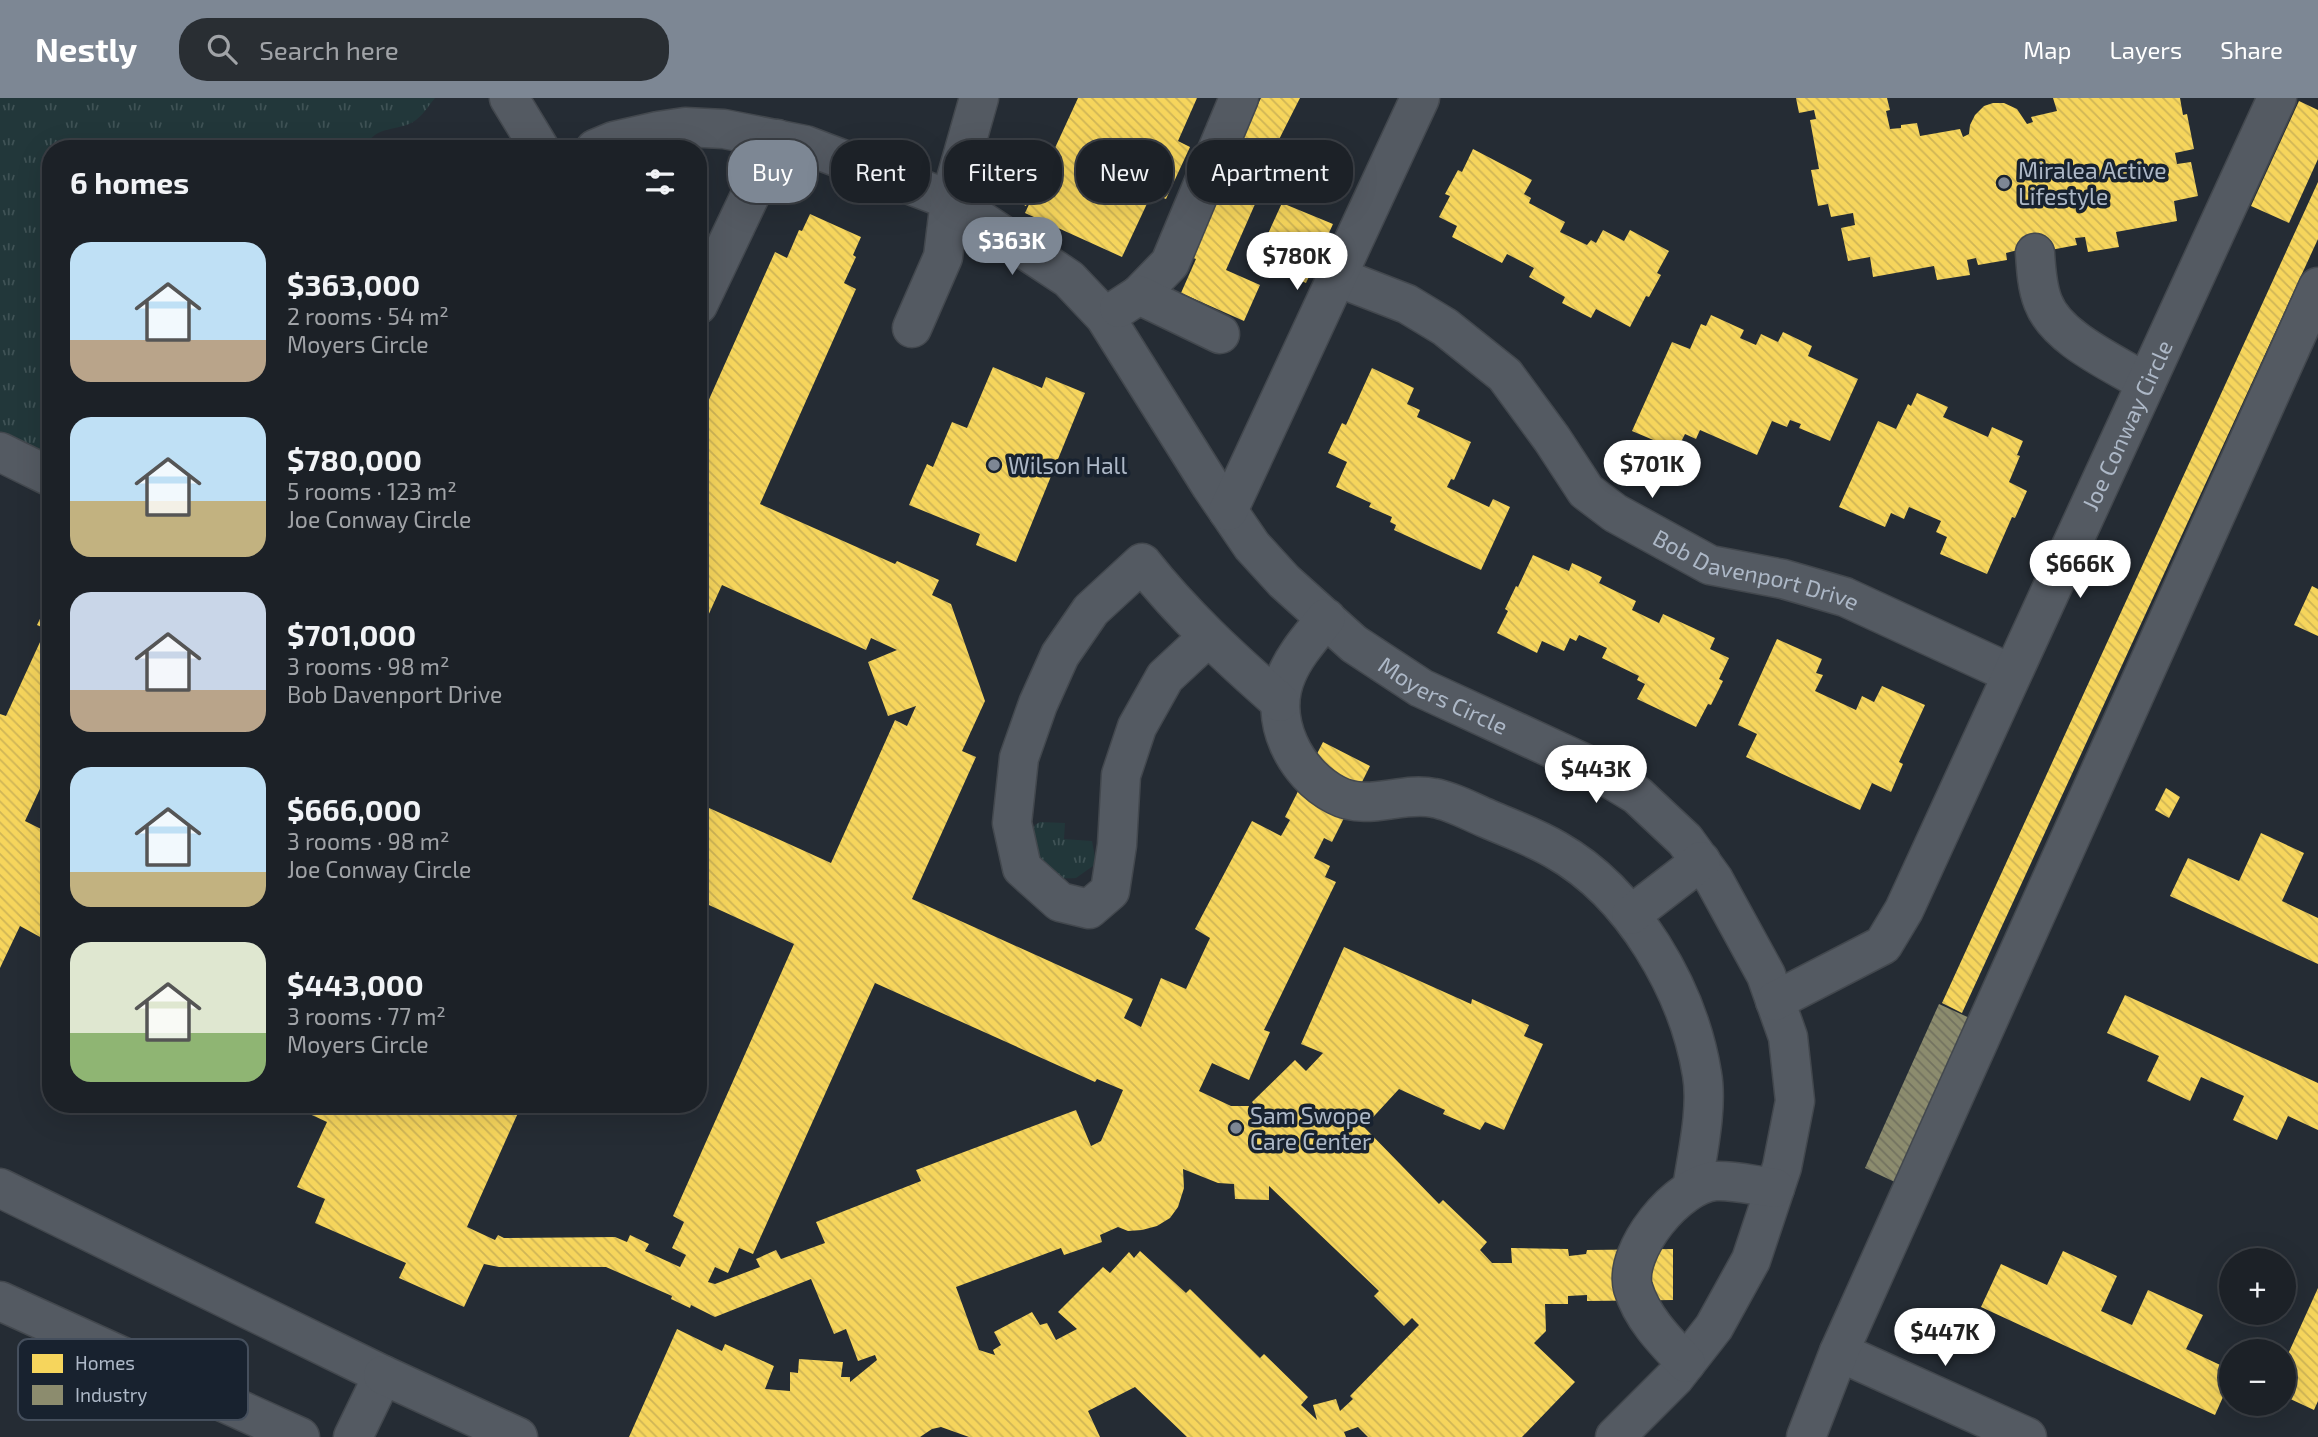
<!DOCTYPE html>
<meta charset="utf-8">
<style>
:root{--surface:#1c2127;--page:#292e33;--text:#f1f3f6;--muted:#a0a3a7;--line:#3a3e44;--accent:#7d8794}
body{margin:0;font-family:"Exo 2",sans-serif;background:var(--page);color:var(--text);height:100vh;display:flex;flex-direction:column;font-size:26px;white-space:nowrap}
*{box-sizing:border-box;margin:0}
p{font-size:23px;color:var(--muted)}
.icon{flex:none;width:38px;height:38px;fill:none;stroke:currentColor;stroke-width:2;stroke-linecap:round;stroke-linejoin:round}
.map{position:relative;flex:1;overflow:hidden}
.details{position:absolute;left:42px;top:42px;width:665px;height:973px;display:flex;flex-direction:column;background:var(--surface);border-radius:28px;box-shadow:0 7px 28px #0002,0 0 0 2px var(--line)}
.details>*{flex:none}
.hud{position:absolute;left:728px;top:42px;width:665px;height:63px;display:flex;gap:14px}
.controls{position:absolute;left:2219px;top:1150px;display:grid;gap:14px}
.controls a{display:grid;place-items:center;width:77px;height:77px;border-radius:50%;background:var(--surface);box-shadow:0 7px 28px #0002,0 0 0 2px var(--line);font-size:35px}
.price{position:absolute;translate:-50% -60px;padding:0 16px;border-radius:24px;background:#fff;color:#222;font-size:23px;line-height:46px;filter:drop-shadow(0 2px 4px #0008)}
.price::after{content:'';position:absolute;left:50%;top:42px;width:21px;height:16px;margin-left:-10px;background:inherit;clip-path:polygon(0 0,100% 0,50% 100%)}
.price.on{background:var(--accent);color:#fff}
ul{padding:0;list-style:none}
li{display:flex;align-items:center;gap:21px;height:175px;padding:0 28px}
li span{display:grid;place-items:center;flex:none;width:196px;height:140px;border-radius:21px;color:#555}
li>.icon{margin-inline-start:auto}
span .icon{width:84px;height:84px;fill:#fffc;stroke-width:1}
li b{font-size:30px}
h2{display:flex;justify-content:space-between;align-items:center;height:84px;padding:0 28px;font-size:30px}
.pill{padding:0 24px;border-radius:28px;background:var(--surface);box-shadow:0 7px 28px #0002,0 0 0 2px var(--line);font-size:24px;line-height:63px}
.pill.on{background:var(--accent);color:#fff}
header{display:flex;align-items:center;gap:42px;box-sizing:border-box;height:98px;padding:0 35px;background:var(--accent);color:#fff}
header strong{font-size:33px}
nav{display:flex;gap:38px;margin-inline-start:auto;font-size:24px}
.search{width:490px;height:63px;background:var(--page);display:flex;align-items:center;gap:18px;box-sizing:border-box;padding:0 24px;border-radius:28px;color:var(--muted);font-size:26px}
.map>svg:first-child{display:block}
.grass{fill:url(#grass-tufts)}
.homes{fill:url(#homes-back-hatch);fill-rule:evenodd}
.industry{fill:url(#industry-back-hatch)}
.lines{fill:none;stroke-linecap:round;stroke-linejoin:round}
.minor-casing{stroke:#43484e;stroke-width:41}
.minor{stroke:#545a62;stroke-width:38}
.poi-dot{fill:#7d8794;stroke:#18222f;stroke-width:2.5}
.labels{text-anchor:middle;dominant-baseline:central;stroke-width:7;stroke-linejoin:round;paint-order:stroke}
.poi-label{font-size:23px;fill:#adb8c7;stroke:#18222f;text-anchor:start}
.street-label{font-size:23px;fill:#adb8c7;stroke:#18222f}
.key{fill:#18222f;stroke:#454f5d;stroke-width:2}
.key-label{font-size:19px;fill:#adb8c7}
</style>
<header>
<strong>Nestly</strong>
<div class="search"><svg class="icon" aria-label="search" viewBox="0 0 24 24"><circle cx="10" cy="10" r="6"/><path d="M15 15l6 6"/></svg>Search here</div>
<nav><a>Map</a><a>Layers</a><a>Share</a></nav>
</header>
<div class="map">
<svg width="2318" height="1339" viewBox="0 0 2318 1339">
<defs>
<pattern id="grass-tufts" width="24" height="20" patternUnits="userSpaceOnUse" patternTransform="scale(1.75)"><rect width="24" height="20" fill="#22373a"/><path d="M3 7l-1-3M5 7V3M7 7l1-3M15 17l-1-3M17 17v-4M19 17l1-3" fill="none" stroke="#3f5255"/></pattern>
<pattern id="homes-back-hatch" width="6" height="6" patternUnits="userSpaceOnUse" patternTransform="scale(1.75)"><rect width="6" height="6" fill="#f6d55c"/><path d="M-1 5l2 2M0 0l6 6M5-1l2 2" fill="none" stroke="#cfb556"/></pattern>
<pattern id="industry-back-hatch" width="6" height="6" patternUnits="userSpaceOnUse" patternTransform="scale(1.75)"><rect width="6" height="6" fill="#8c8c6e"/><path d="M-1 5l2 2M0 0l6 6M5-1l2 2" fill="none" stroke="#72725f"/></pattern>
</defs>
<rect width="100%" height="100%" fill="#252c34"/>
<path class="grass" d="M 0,0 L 435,0 C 429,7 424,16 416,22 C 398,35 376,25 364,51 L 51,51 L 51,367 L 0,341 Z
M 1040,724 L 1065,725 L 1064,741 L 1092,743 L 1095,759 L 1093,768 L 1076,780 C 1071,780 1064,781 1059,779 C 1041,771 1029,745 1035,727 Z"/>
<path class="homes" d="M 1078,0 L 1197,0 L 1178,43 L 1190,49 L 1166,101 L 1152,95 L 1122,159 L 1025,115 Z
M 1261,0 L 1300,0 L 1262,75 L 1232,60 Z
M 1796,0 L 1887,0 L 1890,12 L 1886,13 L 1890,31 L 1901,30 L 1901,27 L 1917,25 L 1920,38 L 1960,31 L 1963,39 L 1969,36 L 1970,27 L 1975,17 L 1984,8 L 1993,5 L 2004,5 L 2017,11 L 2027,26 L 2033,24 L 2031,19 L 2057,13 L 2053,0 L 2180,0 L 2183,17 L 2187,16 L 2194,51 L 2175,55 L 2177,66 L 2191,64 L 2198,98 L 2174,103 L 2177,123 L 2116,134 L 2119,149 L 2088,154 L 2085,139 L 2075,140 L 2077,147 L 2019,158 L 2018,152 L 2006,155 L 2007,162 L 1978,167 L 1976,160 L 1967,162 L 1970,177 L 1937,182 L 1934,168 L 1873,179 L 1870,159 L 1848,163 L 1841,130 L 1855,127 L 1853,115 L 1831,119 L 1828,106 L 1818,108 L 1811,72 L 1819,71 L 1810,22 L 1816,21 L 1814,12 L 1799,15 Z
M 2299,3 L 2318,12 L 2318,61 L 2289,125 L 2251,108 Z
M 1473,51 L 1532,82 L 1524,96 L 1531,100 L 1529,105 L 1565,124 L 1560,134 L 1587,147 L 1591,142 L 1596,145 L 1603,132 L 1624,143 L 1630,132 L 1669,153 L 1657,175 L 1661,177 L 1649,199 L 1646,198 L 1630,229 L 1596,211 L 1591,220 L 1562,205 L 1565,199 L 1529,179 L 1534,170 L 1507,156 L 1502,165 L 1452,139 L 1457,128 L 1439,119 L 1450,98 L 1445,96 L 1458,72 L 1462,74 Z
M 1007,63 L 1040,78 L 1026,108 L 995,92 Z
M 1228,73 L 1263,88 L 1226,172 L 1260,187 L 1244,223 L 1181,195 L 1196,161 L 1191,159 Z
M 2318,84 L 2318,141 L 1962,915 L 1942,905 Z
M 1282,105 L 1333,126 L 1306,185 L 1256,162 Z
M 810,116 L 861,139 L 853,157 L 856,159 L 844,185 L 856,191 L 760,406 L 895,466 L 897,463 L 939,482 L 932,497 L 951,506 L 985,603 L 962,653 L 976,659 L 912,801 L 1133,901 L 1124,920 L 1141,929 L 1161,880 L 1186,891 L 1210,840 L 1195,831 L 1252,723 L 1281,738 L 1290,722 L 1285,719 L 1323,644 L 1370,668 L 1332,744 L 1324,740 L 1314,760 L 1330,768 L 1325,779 L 1336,784 L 1264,932 L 1270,934 L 1249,982 L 1212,965 L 1199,993 L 1231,1008 L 1255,1008 L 1252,1004 L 1295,962 L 1306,973 L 1323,955 L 1301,946 L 1344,849 L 1471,906 L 1472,901 L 1529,927 L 1524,938 L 1543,946 L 1504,1032 L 1485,1024 L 1480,1032 L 1443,1016 L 1445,1012 L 1399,991 L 1364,1029 L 1439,1106 L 1443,1102 L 1487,1144 L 1480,1152 L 1492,1165 L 1512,1165 L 1511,1150 L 1568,1151 L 1569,1158 L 1586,1156 L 1587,1152 L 1673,1151 L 1673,1202 L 1587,1203 L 1587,1197 L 1568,1198 L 1568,1206 L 1545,1206 L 1546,1233 L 1534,1245 L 1575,1284 L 1522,1339 L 1368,1339 L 1358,1329 L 1344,1334 L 1346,1339 L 1187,1339 L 1135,1289 L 1088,1313 L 1100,1339 L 969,1339 L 941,1329 L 932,1331 L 920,1339 L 629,1339 L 677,1231 L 722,1253 L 725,1246 L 774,1268 L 765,1291 L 790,1293 L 790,1274 L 798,1275 L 799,1261 L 843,1264 L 841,1279 L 850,1279 L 850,1284 L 877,1262 L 875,1257 L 858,1263 L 846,1231 L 834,1236 L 811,1181 L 715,1219 L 691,1207 L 690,1210 L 671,1201 L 672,1198 L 606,1169 L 499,1169 L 484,1166 L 464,1209 L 399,1180 L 406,1165 L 315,1125 L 325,1101 L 297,1089 L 327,1024 L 288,1006 L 522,1006 L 467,1129 L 495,1142 L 498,1137 L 504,1140 L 615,1139 L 627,1144 L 630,1137 L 649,1146 L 645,1153 L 680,1169 L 686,1157 L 672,1150 L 684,1124 L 673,1118 L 794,846 L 698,802 L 698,705 L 831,765 L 895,622 L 907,628 L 916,608 L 888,618 L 868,564 L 897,552 L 871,540 L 866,552 L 722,487 L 698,540 L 698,326 L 775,154 L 787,160 L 799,132 L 802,133 ZM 875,885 L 1095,984 L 1097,981 L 1123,992 L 1101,1043 L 1091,1048 L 1076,1012 L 916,1072 L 921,1083 L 816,1124 L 825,1145 L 781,1161 L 776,1152 L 756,1161 L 760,1169 L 715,1186 L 708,1184 L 715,1169 L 728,1175 L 739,1150 L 753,1156 ZM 1183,1071 L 1218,1085 L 1234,1086 L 1235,1101 L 1269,1102 L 1269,1088 L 1379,1193 L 1374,1198 L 1404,1228 L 1412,1220 L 1419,1227 L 1350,1298 L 1353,1301 L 1340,1313 L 1336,1301 L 1313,1307 L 1317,1322 L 1301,1307 L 1308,1299 L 1264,1256 L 1260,1260 L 1190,1191 L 1186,1195 L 1140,1153 L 1134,1160 L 1129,1154 L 1110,1175 L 1103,1169 L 1058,1214 L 1077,1231 L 1056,1242 L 1047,1225 L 1040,1227 L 1032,1214 L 994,1234 L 1001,1247 L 993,1252 L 995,1257 L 979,1252 L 956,1189 L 1061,1150 L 1064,1157 L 1102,1144 L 1100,1137 L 1118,1129 L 1128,1133 L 1142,1132 L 1157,1128 L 1170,1120 L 1178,1109 L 1184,1090 Z
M 1711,217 L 1744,232 L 1740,240 L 1756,247 L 1761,236 L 1778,244 L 1783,234 L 1812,248 L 1808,258 L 1858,281 L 1830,343 L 1799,330 L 1801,326 L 1790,322 L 1787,329 L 1772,323 L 1757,357 L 1700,332 L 1696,341 L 1685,336 L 1677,352 L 1632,333 L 1672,244 L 1690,251 L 1701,226 L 1706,228 Z
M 993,269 L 1042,290 L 1046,279 L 1085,295 L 1016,464 L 976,447 L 980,436 L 909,407 L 927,366 L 933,369 L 952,324 L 967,330 Z
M 1372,270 L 1414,290 L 1407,306 L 1420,312 L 1417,319 L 1471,344 L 1454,382 L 1451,381 L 1447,389 L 1489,409 L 1493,401 L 1510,409 L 1481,472 L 1394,432 L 1396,427 L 1390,424 L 1392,419 L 1369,409 L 1371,405 L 1336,389 L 1347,364 L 1328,355 L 1342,325 L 1346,327 Z
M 1917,295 L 1948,309 L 1943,319 L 1988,339 L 1992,329 L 2023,343 L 2017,357 L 2020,358 L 2009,384 L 2027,393 L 2015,420 L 2012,419 L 1987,476 L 1940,456 L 1947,439 L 1936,434 L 1941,423 L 1909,409 L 1904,421 L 1891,415 L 1885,429 L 1839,409 L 1878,323 L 1896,331 L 1908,306 L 1911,308 Z
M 1533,457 L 1569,473 L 1572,465 L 1602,479 L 1599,485 L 1636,503 L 1632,512 L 1659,525 L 1663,516 L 1715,540 L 1710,551 L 1729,560 L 1719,581 L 1723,583 L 1711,607 L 1708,606 L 1696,629 L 1637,601 L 1645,586 L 1637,582 L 1639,578 L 1602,560 L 1607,550 L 1579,537 L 1576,543 L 1570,540 L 1564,553 L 1542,543 L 1537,555 L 1497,535 L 1508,513 L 1505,511 L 1516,488 L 1518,489 Z
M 2312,488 L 2318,491 L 2318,538 L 2294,527 Z
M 51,498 L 51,667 L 25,723 L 51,736 L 51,845 L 20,828 L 0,870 L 0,616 L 6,618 L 46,531 L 37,527 Z
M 1777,541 L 1822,561 L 1816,575 L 1823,577 L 1815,593 L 1856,612 L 1862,598 L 1874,604 L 1882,588 L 1925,607 L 1899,664 L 1903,666 L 1891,694 L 1872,685 L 1860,712 L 1746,659 L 1757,636 L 1738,627 Z
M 2166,690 L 2180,699 L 2169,720 L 2155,712 Z
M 2261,735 L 2304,755 L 2282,803 L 2318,820 L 2318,866 L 2170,798 L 2188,760 L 2239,783 Z
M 2125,897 L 2318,985 L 2318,1032 L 2288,1018 L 2277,1042 L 2233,1022 L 2244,998 L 2201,979 L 2190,1003 L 2147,983 L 2159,958 L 2107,935 Z
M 2063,1153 L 2117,1178 L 2101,1213 L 2132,1227 L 2148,1192 L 2203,1217 L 2186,1251 L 2231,1272 L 2231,1281 L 2215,1317 L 1981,1209 L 2001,1166 L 2047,1187 Z
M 2318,1190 L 2318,1303 L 2314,1312 L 2284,1298 L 2284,1265 Z"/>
<path class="industry" d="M 1939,906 L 1974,922 L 1899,1086 L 1865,1070 Z"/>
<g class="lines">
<g class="minor-casing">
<g id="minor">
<path d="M 509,0 L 540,51"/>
<path id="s1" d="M 595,51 L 614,43 L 658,33 L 685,29 L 724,31 L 805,47 L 950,102 L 1069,181 L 1105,219 L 1211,388 L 1252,448 L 1284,483 L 1354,546 L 1421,590 L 1586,666 L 1637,697 L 1685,742 L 1714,782 L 1766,877 L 1788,939 L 1795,1003 L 1782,1069 L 1751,1162 L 1714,1229 L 1675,1279 L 1615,1339"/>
<path d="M 2035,155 C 2036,171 2037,189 2043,204 C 2057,241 2114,265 2146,285"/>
<path id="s2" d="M 1337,179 L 1407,206 L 1445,229 L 1505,277 L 1552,341 L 1586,393 L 1615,415 L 1710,467 L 1783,481 L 1845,499 L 2012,576"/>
<path d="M 1139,197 L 1170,165 L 1239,0"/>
<path d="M 698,207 L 777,41"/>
<path d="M 1119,210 L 1139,197 L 1220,236"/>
<path d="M 912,230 L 943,159 L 950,102 L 979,0"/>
<path d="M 0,354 L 51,379"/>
<path d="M 1228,413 L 1420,0"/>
<path d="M 1326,520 C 1312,538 1296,555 1287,576 C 1267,621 1295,676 1336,697 C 1368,714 1401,693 1434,700 C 1452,703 1471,714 1488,721 C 1511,731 1534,739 1556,752 C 1632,795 1688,891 1702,976 C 1708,1010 1697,1057 1692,1091"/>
<path d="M 1208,539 L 1165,579 L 1137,629 L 1121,677 L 1117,747 L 1110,793 L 1089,811 L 1060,804 L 1022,770 L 1012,725 L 1019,660 L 1038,606 L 1060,557 L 1091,512 L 1142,465 C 1183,517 1230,560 1280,604"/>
<path d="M 1631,817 L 1701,763"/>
<path id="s3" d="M 1775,903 L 1883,847 L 1904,812 L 2277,0"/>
<path d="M 0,1090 L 383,1277 L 353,1339"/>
<path d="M 0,1203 L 300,1339"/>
<path d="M 1839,1254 L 2027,1339"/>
<path d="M 1686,1265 C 1665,1243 1642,1220 1633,1190 C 1623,1153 1678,1085 1716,1083 C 1734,1082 1756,1088 1775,1090"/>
<path d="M 383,1277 L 518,1339"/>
<path d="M 1806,1339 L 1839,1254 L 2318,189"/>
</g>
</g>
<use href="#minor" class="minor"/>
</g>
<g class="poi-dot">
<circle cx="2004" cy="85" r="7"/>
<circle cx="994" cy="367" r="7"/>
<circle cx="1236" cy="1030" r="7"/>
</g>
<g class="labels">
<g class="poi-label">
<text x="2018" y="72">Miralea Active<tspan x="2018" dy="26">Lifestyle</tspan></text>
<text x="1008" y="367">Wilson Hall</text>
<text x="1250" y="1017">Sam Swope<tspan x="1250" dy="26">Care Center</tspan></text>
</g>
<g class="street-label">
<text stroke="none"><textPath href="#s3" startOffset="696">Joe Conway Circle</textPath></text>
<text stroke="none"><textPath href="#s2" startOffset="528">Bob Davenport Drive</textPath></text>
<text stroke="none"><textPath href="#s1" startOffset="1082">Moyers Circle</textPath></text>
</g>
</g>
<rect x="18" y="1241" width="230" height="81" rx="10" class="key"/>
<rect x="32" y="1256" width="31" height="19" fill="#f6d55c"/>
<rect x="32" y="1287" width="31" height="20" fill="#8c8c6e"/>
<g class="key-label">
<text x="75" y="1272">Homes</text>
<text x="75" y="1304">Industry</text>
</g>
</svg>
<div class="controls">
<a>+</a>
<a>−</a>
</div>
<b class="price on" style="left:1012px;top:179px">$363K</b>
<b class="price" style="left:1297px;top:194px">$780K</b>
<b class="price" style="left:1652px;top:402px">$701K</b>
<b class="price" style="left:2080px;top:502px">$666K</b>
<b class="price" style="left:1596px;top:707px">$443K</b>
<b class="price" style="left:1945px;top:1270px">$447K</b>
<div class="hud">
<a class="pill on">Buy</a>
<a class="pill">Rent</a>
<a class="pill">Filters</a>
<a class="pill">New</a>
<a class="pill">Apartment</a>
</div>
<section class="details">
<h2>6 homes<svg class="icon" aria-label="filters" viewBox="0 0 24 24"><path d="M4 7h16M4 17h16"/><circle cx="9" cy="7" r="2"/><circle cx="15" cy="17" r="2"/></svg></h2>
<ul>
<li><span style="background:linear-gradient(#bfe0f5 70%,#b9a48a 0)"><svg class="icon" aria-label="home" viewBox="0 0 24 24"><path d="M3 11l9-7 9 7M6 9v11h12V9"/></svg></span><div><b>$363,000</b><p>2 rooms · 54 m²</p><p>Moyers Circle</p></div></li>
<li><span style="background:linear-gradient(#bfe0f5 60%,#c2b280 0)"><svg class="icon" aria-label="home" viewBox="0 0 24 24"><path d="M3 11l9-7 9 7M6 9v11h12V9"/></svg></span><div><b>$780,000</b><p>5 rooms · 123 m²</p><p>Joe Conway Circle</p></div></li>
<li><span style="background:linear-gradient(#c9d6e8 70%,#b9a48a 0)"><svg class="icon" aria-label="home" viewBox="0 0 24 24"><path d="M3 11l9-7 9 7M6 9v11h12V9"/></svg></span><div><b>$701,000</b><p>3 rooms · 98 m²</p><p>Bob Davenport Drive</p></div></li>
<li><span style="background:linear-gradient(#bfe0f5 75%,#c2b280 0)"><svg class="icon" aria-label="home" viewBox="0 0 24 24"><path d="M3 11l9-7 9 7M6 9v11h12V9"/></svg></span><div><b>$666,000</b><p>3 rooms · 98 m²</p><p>Joe Conway Circle</p></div></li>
<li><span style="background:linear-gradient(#dfe7d0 65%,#8fb573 0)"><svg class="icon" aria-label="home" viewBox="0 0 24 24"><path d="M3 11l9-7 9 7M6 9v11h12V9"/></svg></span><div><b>$443,000</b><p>3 rooms · 77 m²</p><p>Moyers Circle</p></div></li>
</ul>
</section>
</div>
